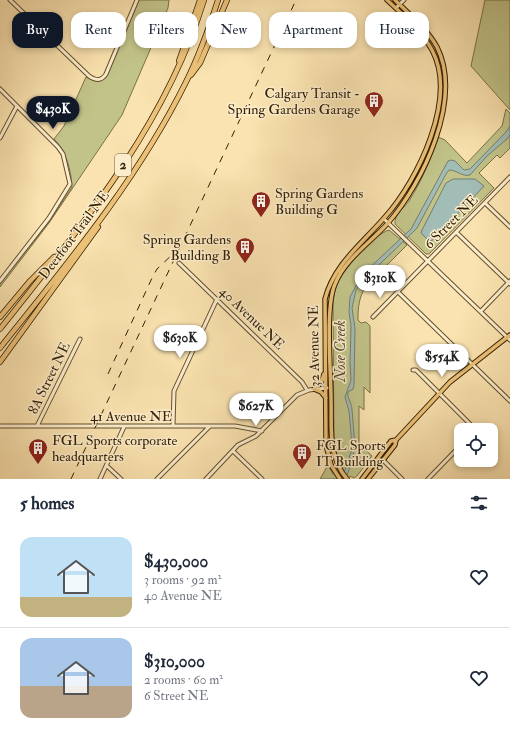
<!DOCTYPE html>
<meta charset="utf-8">
<style>
:root{--surface:#fff;--page:#f6f6f7;--text:#1f2937;--muted:#747a83;--line:#e0e1e3;--accent:#111827}
body{margin:0;font-family:"IM FELL Double Pica",serif;background:var(--page);color:var(--text);height:100vh;display:flex;flex-direction:column;font-size:15px;white-space:nowrap}
*{box-sizing:border-box;margin:0}
p{font-size:13px;color:var(--muted)}
.icon{flex:none;width:22px;height:22px;fill:none;stroke:currentColor;stroke-width:2;stroke-linecap:round;stroke-linejoin:round}
.map{position:relative;height:479px;overflow:hidden}
.panel{display:flex;flex-direction:column;background:var(--surface);flex:1}
.panel>*{flex:none}
.guide{position:absolute;left:12px;top:12px;width:486px;height:36px;display:flex;gap:8px}
.controls{position:absolute;left:454px;top:423px;display:grid;gap:8px}
.controls a{display:grid;place-items:center;width:44px;height:44px;border-radius:8px;background:var(--surface);box-shadow:0 2px 6px #0003;font-size:20px}
.price{position:absolute;translate:-50% -34px;padding:0 9px;border-radius:14px;background:#fff;color:#222;font-size:13px;line-height:26px;filter:drop-shadow(0 1px 2px #0008)}
.price::after{content:'';position:absolute;left:50%;top:24px;width:12px;height:9px;margin-left:-6px;background:inherit;clip-path:polygon(0 0,100% 0,50% 100%)}
.price.on{background:var(--accent);color:#fff}
ul{padding:0;list-style:none}
li{display:flex;align-items:center;gap:12px;height:100px;padding:0 20px}
li+li{border-top:1px solid var(--line)}
li span{display:grid;place-items:center;flex:none;width:112px;height:80px;border-radius:12px;color:#555}
li>.icon{margin-inline-start:auto}
span .icon{width:48px;height:48px;fill:#fffc;stroke-width:1}
li b{font-size:17px}
h2{display:flex;justify-content:space-between;align-items:center;height:48px;padding:0 20px;font-size:17px}
.chip{padding:0 14px;border-radius:12px;background:var(--surface);box-shadow:0 2px 6px #0003;font-size:14px;line-height:36px}
.chip.on{background:var(--accent);color:#fff}
.map>svg:first-child{display:block}
.green{fill:#c1c389;stroke:#7a7146}
.water{fill:#a2bcb6;stroke:#757d6e}
.lines{fill:none;stroke-linecap:round;stroke-linejoin:round}
.minor-casing{stroke:#64502e;stroke-width:5}
.major-casing{stroke:#321f02;stroke-width:5.5}
.highway-casing{stroke:#321f02;stroke-width:6}
.minor{stroke:#fcedcc;stroke-width:3}
.major{stroke:#edc278;stroke-width:3.5}
.highway{stroke:#edc278;stroke-width:4.5}
.rail{stroke:#321f02;stroke-width:1;stroke-dasharray:7 7;stroke-linecap:butt}
.labels{text-anchor:middle;dominant-baseline:central;stroke-width:3;stroke-linejoin:round;paint-order:stroke}
.shield{fill:#fcedcc;stroke:#6f5d3f;stroke-width:1}
.shield-label{font-size:13px;font-weight:bold;fill:#321f02}
.poi-label{font-size:14px;fill:#321f02;stroke:#fcedcc;text-anchor:start}
.street-label{font-size:14px;fill:#321f02;stroke:#fcedcc}
.water-label{font-size:15px;font-style:italic;fill:#544e38;stroke:#fcedcc}
</style>
<div class="map">
<svg width="510" height="479" viewBox="0 0 510 479">
<rect width="100%" height="100%" fill="#fae3b0"/>
<filter id="stains"><feTurbulence type="fractalNoise" baseFrequency=".005" numOctaves="4"/><feColorMatrix values="0 0 0 0 .2 0 0 0 0 .09 0 0 0 0 .02 0 0 0 .5 -.17"/></filter>
<radialGradient id="worn" r=".72"><stop offset=".6" stop-color="#630" stop-opacity="0"/><stop offset="1" stop-color="#630" stop-opacity=".3"/></radialGradient>
<path class="green" d="M 139,0 L 169,0 L 168,8 L 122,115 L 49,223 L 0,287 L 0,284 L 49,222 L 72,187 C 71,169 66,151 54,139 L 64,126 L 86,77 C 94,82 101,83 107,75 Z
M 485,0 L 510,0 L 510,110 L 471,66 Z
M 506,109 L 510,113 L 510,148 L 500,158 L 497,155 L 479,173 L 494,188 L 429,254 L 426,254 L 395,224 C 394,214 404,208 409,201 C 421,182 431,159 438,137 L 445,140 L 467,163 L 502,126 Z
M 389,230 L 407,245 L 366,286 C 359,297 358,307 358,320 L 361,323 L 366,322 L 370,326 L 370,393 L 364,387 L 364,410 L 359,406 L 359,444 L 372,456 L 357,476 L 354,478 L 350,476 L 348,479 L 320,479 L 328,465 L 333,474 L 340,465 L 336,456 L 334,440 L 333,307 C 333,298 335,288 339,280 C 346,266 375,234 389,230 Z"/>
<path class="water" d="M 510,126 L 510,135 L 507,139 L 487,156 L 470,175 C 462,177 457,170 449,170 L 446,174 L 417,228 L 378,266 L 366,276 L 356,290 L 352,308 L 355,329 L 354,385 L 353,389 L 348,392 C 347,399 352,403 352,410 C 354,437 358,453 345,479 L 341,479 L 350,458 L 349,457 L 352,450 L 351,434 L 349,411 L 345,397 L 351,380 L 350,363 L 351,326 L 349,312 L 350,297 L 358,282 L 366,271 L 411,229 L 448,161 L 451,160 L 455,161 L 464,170 L 470,169 L 506,132 Z
M 453,179 L 475,179 L 484,186 L 433,240 L 429,241 L 421,233 L 422,230 L 446,183 Z"/>
<g class="lines">
<g class="minor-casing">
<path id="minor" d="M 10,0 L 89,76 C 95,80 101,82 106,74 L 137,0
M 396,8 L 404,0
M 0,89 L 58,147 L 63,154 L 70,184 L 49,218 L 0,281
M 0,138 L 17,106
M 485,203 L 510,227
M 384,219 L 510,340
M 456,232 L 510,284
M 179,263 L 302,382 L 307,390
M 398,292 L 510,401
M 481,311 L 510,281
M 373,317 L 510,177
M 413,370 L 416,370 L 476,430
M 0,426 L 235,426 L 262,431
M 37,426 L 80,339
M 173,426 L 174,391 L 217,299
M 233,451 L 262,479
M 383,460 L 402,479
M 107,466 L 121,479
M 100,479 L 124,427
M 157,479 L 209,427
M 206,479 L 238,445 L 256,436 L 297,395 L 309,390 L 327,388
M 428,479 L 461,445"/>
</g>
<g class="major-casing">
<path id="major" d="M 324,374 L 321,383 L 314,389 L 321,392 L 326,398
M 340,479 L 331,465 L 326,445 L 325,299 C 334,264 362,244 385,217 C 418,180 458,98 432,50 C 421,30 403,15 387,0
M 347,479 C 327,456 332,426 331,398 C 331,371 325,307 335,284 C 345,259 371,242 388,223 C 423,183 463,99 437,47 C 427,29 409,14 395,0
M 362,479 L 391,441 L 396,440
M 368,479 L 395,445 L 396,440 L 450,382 L 510,335"/>
</g>
<g class="highway-casing">
<path id="highway" d="M 179,61 L 200,0
M 191,75 L 200,63 L 227,0
M 0,317 L 30,281 L 54,257
M 0,329 C 80,228 166,125 204,0
M 0,348 C 67,264 138,179 186,82 C 199,56 209,28 218,0
M 0,362 L 98,227"/>
</g>
<use href="#minor" class="minor"/>
<use href="#major" class="major"/>
<use href="#highway" class="highway"/>
<path class="rail" d="M 108,374 L 152,278 L 157,269 L 175,252
M 71,479 L 296,0"/>
</g>
<defs>
<g id="building-pin" transform="scale(1)"><path d="M0 17L-7.5 6A9.5 9.5 0 1 1 7.5 6Z" fill="#8f2418" stroke="#fcedcc"/><path d="M-4-6H4V6H1V3H-1V6H-4ZM-2.5-4.3h1.7v1.8h-1.7ZM.8-4.3h1.7v1.8H.8ZM-2.5-1h1.7V.8h-1.7ZM.8-1h1.7V.8H.8Z" fill="#fff"/></g>
</defs>
<g fill-rule="evenodd">
<use href="#building-pin" x="374" y="101"/>
<use href="#building-pin" x="261" y="201"/>
<use href="#building-pin" x="245" y="247"/>
<use href="#building-pin" x="38" y="448"/>
<use href="#building-pin" x="302" y="453"/>
</g>
<g class="labels">
<rect class="shield" x="115" y="154" width="16" height="22" rx="3"/>
<g class="shield-label">
<text x="123" y="165">2</text>
</g>
<g class="poi-label">
<text x="360" y="93" text-anchor="end">Calgary Transit -<tspan x="360" dy="16">Spring Gardens Garage</tspan></text>
<text x="275" y="193">Spring Gardens<tspan x="275" dy="16">Building G</tspan></text>
<text x="231" y="239" text-anchor="end">Spring Gardens<tspan x="231" dy="16">Building B</tspan></text>
<text x="52" y="440">FGL Sports corporate<tspan x="52" dy="16">headquarters</tspan></text>
<text x="316" y="445">FGL Sports<tspan x="316" dy="16">IT Building</tspan></text>
</g>
<g class="street-label">
<text transform="translate(451 222) rotate(-45)">6 Street NE</text>
<text transform="translate(74 235) rotate(-53)">Deerfoot Trail NE</text>
<text transform="translate(252 318) rotate(44)">40 Avenue NE</text>
<text transform="translate(314 346) rotate(-91)">32 Avenue NE</text>
<text transform="translate(49 378) rotate(-64)">8A Street NE</text>
<text x="131" y="416">41 Avenue NE</text>
</g>
<g class="water-label">
<text transform="translate(340 351) rotate(-90)">Nose Creek</text>
</g>
</g>
<rect width="100%" height="100%" filter="url(#stains)"/>
<rect width="100%" height="100%" fill="url(#worn)"/>
</svg>
<div class="controls">
<a><svg class="icon" aria-label="locate" viewBox="0 0 24 24"><circle cx="12" cy="12" r="6"/><path d="M12 2v4M12 18v4M2 12h4M18 12h4"/></svg></a>
</div>
<b class="price on" style="left:53px;top:130px">$430K</b>
<b class="price" style="left:380px;top:299px">$310K</b>
<b class="price" style="left:180px;top:359px">$630K</b>
<b class="price" style="left:442px;top:378px">$554K</b>
<b class="price" style="left:256px;top:427px">$627K</b>
<div class="guide">
<a class="chip on">Buy</a>
<a class="chip">Rent</a>
<a class="chip">Filters</a>
<a class="chip">New</a>
<a class="chip">Apartment</a>
<a class="chip">House</a>
</div>
</div>
<section class="panel">
<h2>5 homes<svg class="icon" aria-label="filters" viewBox="0 0 24 24"><path d="M4 7h16M4 17h16"/><circle cx="9" cy="7" r="2"/><circle cx="15" cy="17" r="2"/></svg></h2>
<ul>
<li><span style="background:linear-gradient(#bfe0f5 75%,#c2b280 0)"><svg class="icon" aria-label="home" viewBox="0 0 24 24"><path d="M3 11l9-7 9 7M6 9v11h12V9"/></svg></span><div><b>$430,000</b><p>3 rooms · 92 m²</p><p>40 Avenue NE</p></div><svg class="icon" aria-label="heart" viewBox="0 0 24 24"><path d="M12 20l-8-8c-3-5 5-10 8-4 3-6 11-1 8 4z"/></svg></li>
<li><span style="background:linear-gradient(#a9c7e8 60%,#b9a48a 0)"><svg class="icon" aria-label="home" viewBox="0 0 24 24"><path d="M3 11l9-7 9 7M6 9v11h12V9"/></svg></span><div><b>$310,000</b><p>2 rooms · 60 m²</p><p>6 Street NE</p></div><svg class="icon" aria-label="heart" viewBox="0 0 24 24"><path d="M12 20l-8-8c-3-5 5-10 8-4 3-6 11-1 8 4z"/></svg></li>
</ul>
</section>
